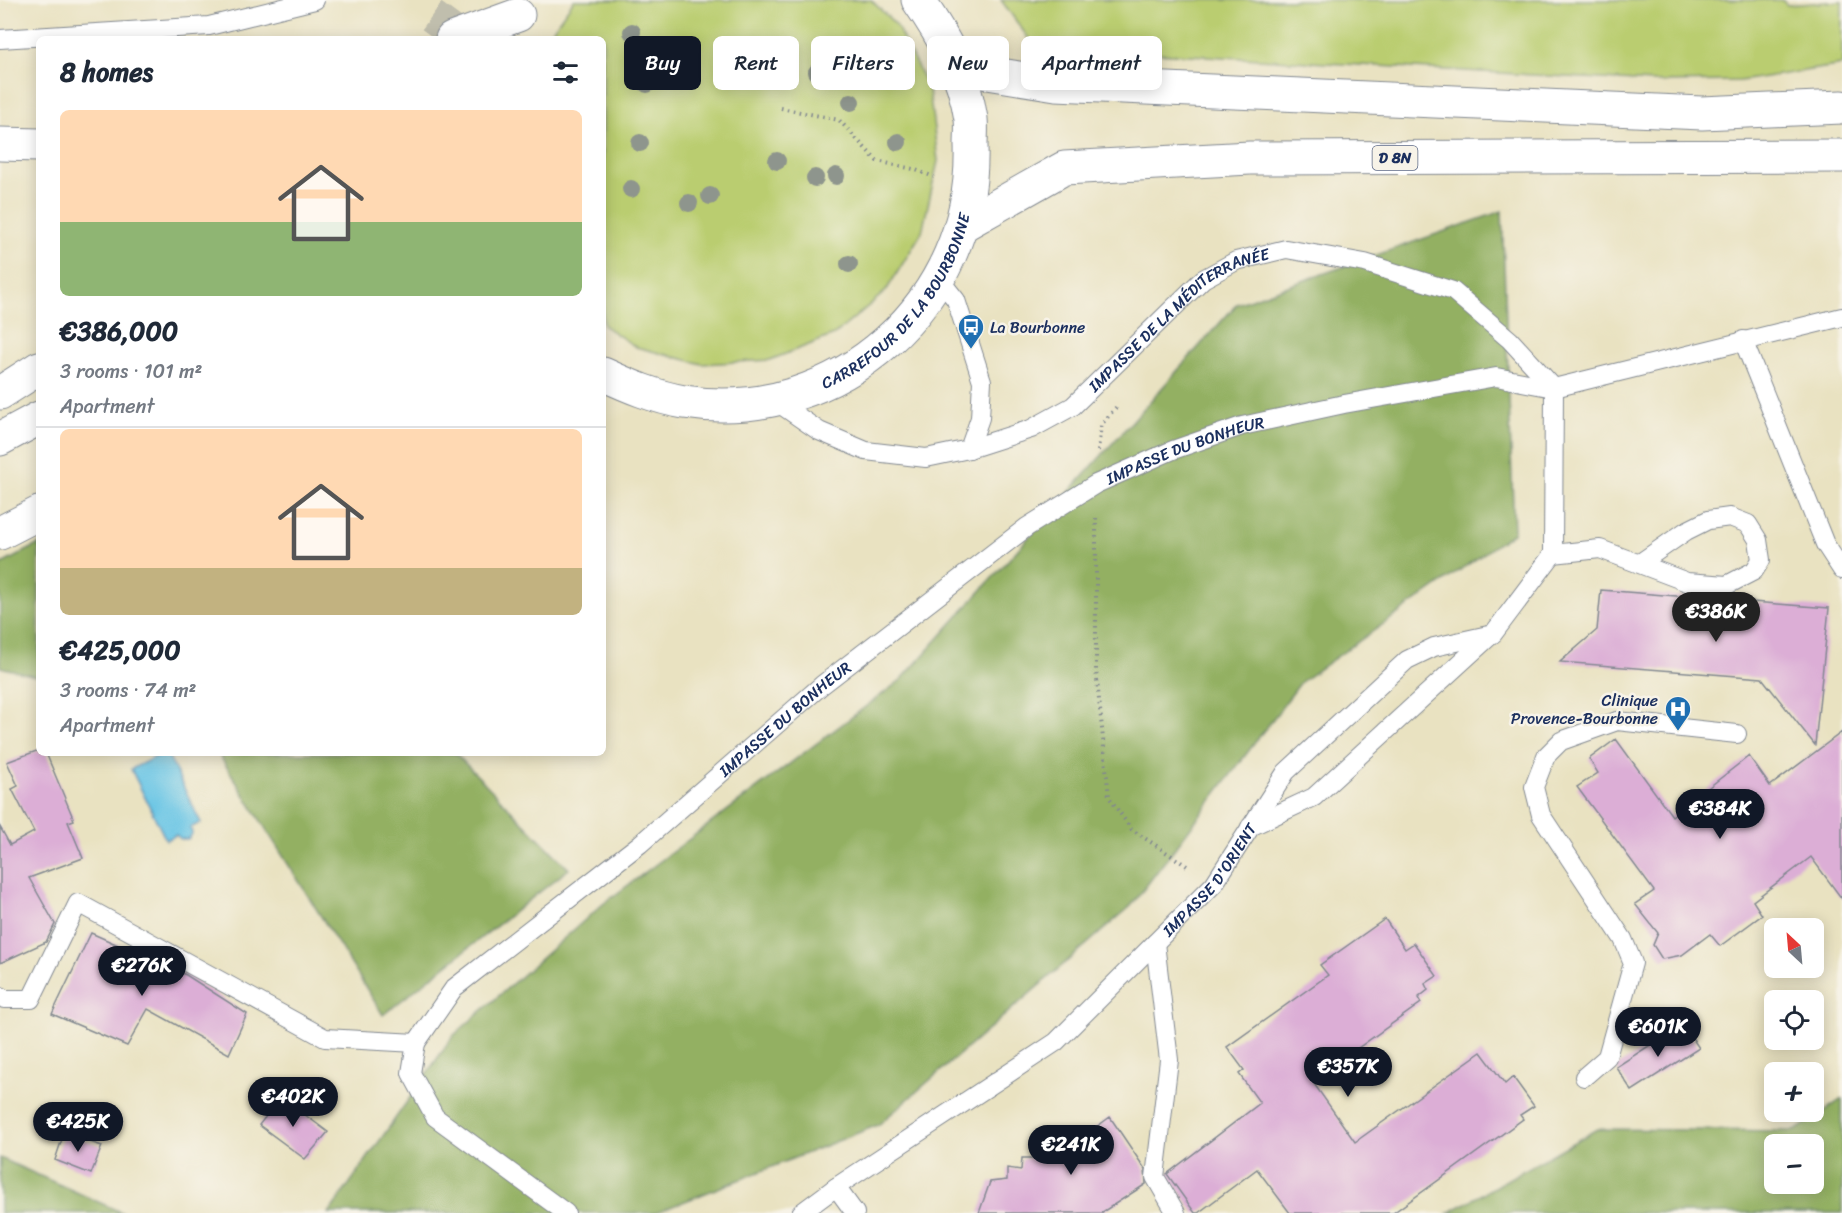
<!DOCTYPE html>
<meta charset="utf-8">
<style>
:root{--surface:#fff;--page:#f6f6f7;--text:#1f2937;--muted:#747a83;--line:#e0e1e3;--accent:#111827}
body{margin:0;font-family:Sriracha,sans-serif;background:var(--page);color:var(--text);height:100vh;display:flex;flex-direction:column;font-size:22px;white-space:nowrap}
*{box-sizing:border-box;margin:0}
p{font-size:20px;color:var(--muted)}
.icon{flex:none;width:33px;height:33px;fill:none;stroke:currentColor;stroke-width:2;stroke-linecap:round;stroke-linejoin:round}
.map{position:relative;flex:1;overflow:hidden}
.sheet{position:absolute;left:36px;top:36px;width:570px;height:720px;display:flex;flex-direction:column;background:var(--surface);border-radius:9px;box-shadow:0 3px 15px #0003}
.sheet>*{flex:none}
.top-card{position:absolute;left:624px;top:36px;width:570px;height:54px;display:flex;gap:12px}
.needle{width:39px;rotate:334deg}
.tools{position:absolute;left:1764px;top:918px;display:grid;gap:12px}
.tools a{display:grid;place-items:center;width:60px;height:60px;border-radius:9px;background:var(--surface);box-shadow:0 3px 15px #0003;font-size:30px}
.price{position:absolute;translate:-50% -51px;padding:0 14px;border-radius:21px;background:var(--accent);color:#fff;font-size:20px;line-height:39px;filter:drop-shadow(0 2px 3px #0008)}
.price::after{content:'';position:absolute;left:50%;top:36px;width:18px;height:14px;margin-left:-9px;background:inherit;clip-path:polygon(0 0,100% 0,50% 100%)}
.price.current{background:#222;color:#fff}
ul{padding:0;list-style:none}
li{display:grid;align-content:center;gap:12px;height:318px;padding:0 24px}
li+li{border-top:2px solid var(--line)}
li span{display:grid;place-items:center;height:186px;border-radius:9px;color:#555}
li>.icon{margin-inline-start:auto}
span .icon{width:108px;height:108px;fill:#fffc;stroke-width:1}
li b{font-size:26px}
h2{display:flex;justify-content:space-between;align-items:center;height:72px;padding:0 24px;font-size:26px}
.tag{padding:0 21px;border-radius:9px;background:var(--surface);box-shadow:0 3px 15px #0003;font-size:21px;line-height:54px}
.tag.current{background:var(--accent);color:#fff}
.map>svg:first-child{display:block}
.green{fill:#bacd70;stroke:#6a7e67;stroke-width:1.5}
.forest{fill:#93b062;stroke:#577060;stroke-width:1.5;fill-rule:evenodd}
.water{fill:#67c5e5;stroke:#417aa2;stroke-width:1.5}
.building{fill:#dcaed6}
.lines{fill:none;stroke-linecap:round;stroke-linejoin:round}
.highway-tunnel{stroke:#c0bead;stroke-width:33;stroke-dasharray:33 16;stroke-linecap:butt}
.lane-casing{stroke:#828890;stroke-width:20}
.primary-casing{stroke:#828890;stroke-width:35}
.highway-casing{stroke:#828890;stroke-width:35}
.path{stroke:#828890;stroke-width:4;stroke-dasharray:1.5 4.5;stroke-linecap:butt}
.lane{stroke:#fff;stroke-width:18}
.primary{stroke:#fff;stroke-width:33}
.highway{stroke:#fff;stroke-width:33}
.tree{fill:#8e958d}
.labels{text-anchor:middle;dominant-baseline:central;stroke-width:5;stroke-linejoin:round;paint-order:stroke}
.shield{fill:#f7f3e8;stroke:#5d6a87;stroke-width:1.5}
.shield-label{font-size:15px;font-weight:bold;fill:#1b2f5e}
.street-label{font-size:16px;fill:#1b2f5e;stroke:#f7f3e8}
.poi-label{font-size:16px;fill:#1b2f5e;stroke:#f7f3e8;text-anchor:start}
</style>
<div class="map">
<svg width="1842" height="1213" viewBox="0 0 1842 1213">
<rect width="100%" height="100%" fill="#f7f3e8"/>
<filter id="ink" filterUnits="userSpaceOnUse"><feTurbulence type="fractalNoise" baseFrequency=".0167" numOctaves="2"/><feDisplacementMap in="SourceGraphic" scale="12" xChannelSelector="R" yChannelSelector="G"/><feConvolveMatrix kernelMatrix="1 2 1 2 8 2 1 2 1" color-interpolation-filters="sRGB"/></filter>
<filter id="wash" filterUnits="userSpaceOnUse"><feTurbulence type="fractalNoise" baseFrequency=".008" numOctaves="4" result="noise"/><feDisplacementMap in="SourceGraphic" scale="24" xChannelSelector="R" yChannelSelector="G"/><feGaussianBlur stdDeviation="1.35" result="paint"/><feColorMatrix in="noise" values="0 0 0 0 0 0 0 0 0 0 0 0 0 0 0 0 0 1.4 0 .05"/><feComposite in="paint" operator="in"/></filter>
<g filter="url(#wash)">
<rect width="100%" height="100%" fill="#e9e2c1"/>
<path class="green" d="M 574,0 L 871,0 L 896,25 L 929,90 L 938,161 L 922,232 L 886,291 L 834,335 L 770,360 L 702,364 L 636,347 L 603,325 L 603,39 L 546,39 Z
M 1001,0 L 1782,0 L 1787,5 L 1842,1 L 1842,65 L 1740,81 L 1653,82 L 1034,46 Z"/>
<path class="forest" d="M 1502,211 L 1514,532 L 1301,682 L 1131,906 L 878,1125 L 655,1213 L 329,1213 L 453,1036 L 603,904 L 901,680 L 1237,304 Z
M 39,544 L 39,677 L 0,667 L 0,565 Z
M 218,753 L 455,753 L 569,869 L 383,1015 Z
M 1842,1099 L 1842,1213 L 1448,1213 L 1597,1129 L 1795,1131 ZM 1814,1144 L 1814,1184 L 1774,1184 L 1774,1144 Z
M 0,1158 L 123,1213 L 0,1213 Z"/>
<path class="water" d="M 163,753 L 167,753 L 201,823 L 191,827 L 192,834 L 188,839 L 181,839 L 176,835 L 166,840 L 131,769 Z"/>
<g id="blocks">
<path class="building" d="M 1601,590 L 1829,608 L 1815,745 L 1762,678 L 1560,662 L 1597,630 Z
M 1842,732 L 1842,899 L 1811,857 L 1753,901 L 1762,915 L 1720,946 L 1710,934 L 1682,955 L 1662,959 L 1653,945 L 1658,933 L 1635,904 L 1654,891 L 1577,787 L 1598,773 L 1589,759 L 1616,739 L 1672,816 L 1749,756 L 1770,786 Z
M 39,750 L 39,753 L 46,753 L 74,820 L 68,822 L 83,858 L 29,878 L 55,924 L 46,942 L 0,963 L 0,827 L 10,845 L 34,832 L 12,789 L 18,786 L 7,762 Z
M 1385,919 L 1405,949 L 1414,943 L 1437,976 L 1425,984 L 1428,990 L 1418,998 L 1421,1003 L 1312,1081 L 1355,1142 L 1481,1052 L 1505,1084 L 1513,1077 L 1534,1106 L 1520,1115 L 1523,1119 L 1393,1213 L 1290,1213 L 1257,1169 L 1198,1213 L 1195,1213 L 1167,1174 L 1260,1103 L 1239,1074 L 1244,1070 L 1227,1047 L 1328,975 L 1320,965 Z
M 91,933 L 186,975 L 247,1014 L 229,1054 L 148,1009 L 127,1046 L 52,1014 Z
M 1683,1024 L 1699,1048 L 1632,1091 L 1616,1067 Z
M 281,1097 L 328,1132 L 305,1159 L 259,1125 Z
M 1110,1117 L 1145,1169 L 1146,1184 L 1101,1213 L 979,1213 L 990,1182 L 1007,1180 L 1007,1168 L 1021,1170 L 1022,1158 L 1039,1158 L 1042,1145 L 1060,1144 L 1059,1133 L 1084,1136 Z
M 64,1133 L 102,1146 L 91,1174 L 55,1160 Z"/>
</g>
</g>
<g filter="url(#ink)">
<use href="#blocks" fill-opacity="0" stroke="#828890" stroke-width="1.5"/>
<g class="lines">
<path class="highway-tunnel" d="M 435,39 L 464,0"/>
<g class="lane-casing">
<g id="lane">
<path d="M 0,39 L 209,26 L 315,0"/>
<path d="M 940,280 L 956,300 L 982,381 L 980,418 L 969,449"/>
<path d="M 1743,340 L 1825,544 L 1842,570"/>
<path id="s1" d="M 774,400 L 819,431 L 866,451 L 926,458 L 969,449 L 1031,429 L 1073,406 L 1203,279 L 1236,261 L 1286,249 L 1365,263 L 1453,291 L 1510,340 L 1554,388 L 1553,554"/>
<path d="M 1553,554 L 1600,549 L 1687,582 L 1727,585 L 1754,571 L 1761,560 L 1758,540 L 1748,524 L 1730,517 L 1708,520 L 1686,531 L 1640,563"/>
<path d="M 1250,827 L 1314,797 L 1491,635"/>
<path d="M 1155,943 L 1169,1060 L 1155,1177 L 1176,1213"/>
<path id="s2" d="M 0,996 L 4,999 L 31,999 L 78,903 L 325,1038 L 416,1043 L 454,988 L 640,844 L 822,685 L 1027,527 L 1096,484 L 1173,450 L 1242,426 L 1344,404 L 1496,377 L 1554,388 L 1842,317"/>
<path d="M 416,1043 L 411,1073 L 435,1117 L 566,1213"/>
<path d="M 1584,1077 L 1607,1057 L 1633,963 L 1623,939 L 1541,815 L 1534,787 L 1546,756 L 1561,741 L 1617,721 L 1737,734"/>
<path d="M 836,1187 L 855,1213"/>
<path id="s3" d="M 801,1213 L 836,1187 L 1056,1042 L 1214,884 L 1286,772 L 1407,660 L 1434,647 L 1493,634 L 1553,554"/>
</g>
</g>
<g class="primary-casing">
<g id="primary">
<path d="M 452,39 L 518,15"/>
<path d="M 957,68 L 1056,84 L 1702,113 L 1842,107"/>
<path d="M 0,144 L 39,145"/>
<path d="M 963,225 L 1064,168 L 1250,158 L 1842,156"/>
<path id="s4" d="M 603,374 C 629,386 655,397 684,402 C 839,426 976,301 971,146 C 971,137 972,128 971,119 C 964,74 944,37 918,0"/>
</g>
</g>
<g class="highway-casing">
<path id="highway" d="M 0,393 L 39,368
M 0,439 L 39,418
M 0,533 L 39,513"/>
</g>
<path class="path" d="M 781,108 L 839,120 L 877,161 L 913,169 L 934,177
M 1098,451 L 1101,425 L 1118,405
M 1096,518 L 1096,670 L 1109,797 L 1131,829 L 1190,868"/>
<use href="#lane" class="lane"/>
<use href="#primary" class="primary"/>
<use href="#highway" class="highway"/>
</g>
<g class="tree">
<circle cx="632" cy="32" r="9"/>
<circle cx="817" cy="72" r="9"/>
<circle cx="647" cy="84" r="9"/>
<circle cx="851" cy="102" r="9"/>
<circle cx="898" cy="142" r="9"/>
<circle cx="640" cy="143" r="9"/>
<circle cx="777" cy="161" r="9"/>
<circle cx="836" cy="176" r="9"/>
<circle cx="815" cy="178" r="9"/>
<circle cx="631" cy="189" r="9"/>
<circle cx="710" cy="196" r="9"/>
<circle cx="689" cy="203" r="9"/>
<circle cx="849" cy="264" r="9"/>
</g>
</g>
<defs>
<g id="bus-pin" transform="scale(1.35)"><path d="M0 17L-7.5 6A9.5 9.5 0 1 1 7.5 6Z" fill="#1f6fb2" stroke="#f7f3e8"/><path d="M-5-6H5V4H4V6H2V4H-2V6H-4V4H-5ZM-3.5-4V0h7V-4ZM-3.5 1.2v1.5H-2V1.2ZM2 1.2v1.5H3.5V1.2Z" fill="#fff"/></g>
<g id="hospital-pin" transform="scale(1.35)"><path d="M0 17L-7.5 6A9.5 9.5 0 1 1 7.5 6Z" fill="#1f6fb2" stroke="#f7f3e8"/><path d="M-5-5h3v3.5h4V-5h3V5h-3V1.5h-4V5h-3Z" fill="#fff"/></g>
</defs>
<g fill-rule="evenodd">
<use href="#bus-pin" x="971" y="327"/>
<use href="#hospital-pin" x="1678" y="709"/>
</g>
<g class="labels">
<rect class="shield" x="1372.5" y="146" width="45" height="24" rx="4.5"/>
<g class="shield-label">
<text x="1395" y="158">D 8N</text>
</g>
<g class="street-label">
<text stroke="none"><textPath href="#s4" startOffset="342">CARREFOUR DE LA BOURBONNE</textPath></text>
<text stroke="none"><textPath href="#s1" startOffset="462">IMPASSE DE LA MÉDITERRANÉE</textPath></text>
<text stroke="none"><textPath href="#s2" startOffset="1491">IMPASSE DU BONHEUR</textPath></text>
<text stroke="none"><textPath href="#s2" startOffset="1005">IMPASSE DU BONHEUR</textPath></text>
<text stroke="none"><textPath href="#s3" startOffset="531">IMPASSE D'ORIENT</textPath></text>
</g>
<g class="poi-label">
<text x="990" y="327">La Bourbonne</text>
<text x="1658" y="700" text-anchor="end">Clinique<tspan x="1658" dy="18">Provence-Bourbonne</tspan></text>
</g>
</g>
</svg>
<div class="tools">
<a><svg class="needle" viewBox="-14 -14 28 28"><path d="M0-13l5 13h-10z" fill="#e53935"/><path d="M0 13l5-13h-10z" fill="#747a83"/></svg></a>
<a><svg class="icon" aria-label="locate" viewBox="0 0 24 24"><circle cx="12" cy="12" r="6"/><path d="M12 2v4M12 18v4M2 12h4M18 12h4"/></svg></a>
<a>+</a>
<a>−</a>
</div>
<b class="price current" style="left:1716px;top:643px">€386K</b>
<b class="price" style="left:1720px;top:840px">€384K</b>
<b class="price" style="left:142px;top:997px">€276K</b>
<b class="price" style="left:1658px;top:1058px">€601K</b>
<b class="price" style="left:1348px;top:1098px">€357K</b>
<b class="price" style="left:293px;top:1128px">€402K</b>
<b class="price" style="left:78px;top:1153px">€425K</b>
<b class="price" style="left:1071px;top:1176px">€241K</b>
<div class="top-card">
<a class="tag current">Buy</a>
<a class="tag">Rent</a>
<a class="tag">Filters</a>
<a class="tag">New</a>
<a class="tag">Apartment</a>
</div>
<section class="sheet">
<h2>8 homes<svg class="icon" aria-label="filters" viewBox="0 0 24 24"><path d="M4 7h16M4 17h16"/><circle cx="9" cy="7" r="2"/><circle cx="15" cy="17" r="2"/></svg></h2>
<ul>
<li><span style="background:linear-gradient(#ffd9b3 60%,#8fb573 0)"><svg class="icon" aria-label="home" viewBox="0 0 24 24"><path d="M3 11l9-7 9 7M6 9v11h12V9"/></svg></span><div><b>€386,000</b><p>3 rooms · 101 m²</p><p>Apartment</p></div></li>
<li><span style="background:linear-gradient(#ffd9b3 75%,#c2b280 0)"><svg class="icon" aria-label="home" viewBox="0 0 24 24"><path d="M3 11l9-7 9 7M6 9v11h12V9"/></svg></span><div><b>€425,000</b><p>3 rooms · 74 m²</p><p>Apartment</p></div></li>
</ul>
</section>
</div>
